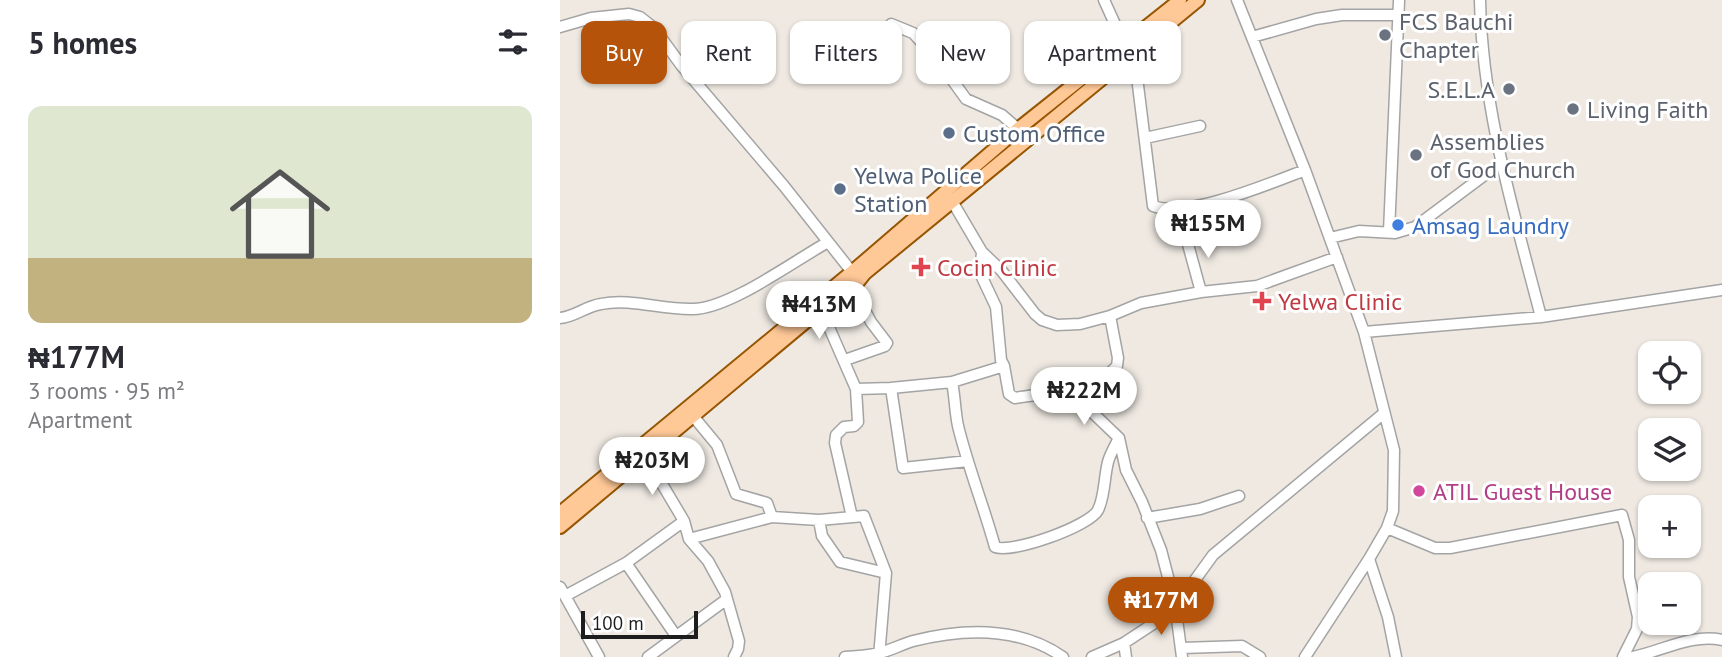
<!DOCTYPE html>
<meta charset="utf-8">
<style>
:root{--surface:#fff;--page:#f7f7f7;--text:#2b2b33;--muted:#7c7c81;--line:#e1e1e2;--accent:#b45309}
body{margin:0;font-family:"PT Sans",sans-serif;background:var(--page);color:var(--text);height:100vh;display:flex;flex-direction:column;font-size:26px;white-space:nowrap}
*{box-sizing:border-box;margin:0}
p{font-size:23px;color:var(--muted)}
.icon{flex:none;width:38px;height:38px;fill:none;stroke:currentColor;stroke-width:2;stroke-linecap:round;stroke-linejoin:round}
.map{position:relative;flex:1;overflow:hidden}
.sheet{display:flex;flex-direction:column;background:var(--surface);width:560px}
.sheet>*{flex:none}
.banner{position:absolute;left:21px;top:21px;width:665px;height:63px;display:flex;gap:14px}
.buttons{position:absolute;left:1078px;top:341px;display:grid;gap:14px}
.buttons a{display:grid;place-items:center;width:63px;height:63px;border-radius:14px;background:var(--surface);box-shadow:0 2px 5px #0004;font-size:35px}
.scale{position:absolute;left:21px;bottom:18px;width:117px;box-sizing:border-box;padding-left:7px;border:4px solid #1d1d1d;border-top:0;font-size:19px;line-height:24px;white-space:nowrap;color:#1d1d1d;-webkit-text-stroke:5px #fff;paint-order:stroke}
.price{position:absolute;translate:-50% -60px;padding:0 16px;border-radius:24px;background:#fff;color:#222;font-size:23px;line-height:46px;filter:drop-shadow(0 2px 4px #0008)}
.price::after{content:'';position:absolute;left:50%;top:42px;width:21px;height:16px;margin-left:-10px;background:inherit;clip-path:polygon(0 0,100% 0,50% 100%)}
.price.on{background:var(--accent);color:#fff}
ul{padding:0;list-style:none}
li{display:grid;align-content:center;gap:14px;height:371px;padding:0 28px}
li+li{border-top:2px solid var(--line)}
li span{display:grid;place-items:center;height:217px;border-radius:14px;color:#555}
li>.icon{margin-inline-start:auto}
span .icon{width:126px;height:126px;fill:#fffc;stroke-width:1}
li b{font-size:30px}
h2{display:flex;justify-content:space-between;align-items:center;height:84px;padding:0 28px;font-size:30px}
.chip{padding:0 24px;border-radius:14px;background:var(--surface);box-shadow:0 2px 5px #0004;font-size:24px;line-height:63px}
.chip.on{background:var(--accent);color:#fff}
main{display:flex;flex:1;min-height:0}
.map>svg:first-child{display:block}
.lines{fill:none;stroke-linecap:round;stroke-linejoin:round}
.minor-casing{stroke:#a4a4a4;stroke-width:13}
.major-casing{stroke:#965500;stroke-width:16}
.minor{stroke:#fff;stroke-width:10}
.major{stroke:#ffc897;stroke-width:12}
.worship-dot{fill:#6b7280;stroke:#fff;stroke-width:2.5}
.service-dot{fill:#5c6f8a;stroke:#fff;stroke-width:2.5}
.shop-dot{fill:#3f7fe0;stroke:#fff;stroke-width:2.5}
.health-dot{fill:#e0444e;stroke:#fff;stroke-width:2.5}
.hotel-dot{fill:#d1479c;stroke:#fff;stroke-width:2.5}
.labels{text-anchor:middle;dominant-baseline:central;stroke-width:6;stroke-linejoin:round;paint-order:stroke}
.worship-label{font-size:24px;fill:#5b616d;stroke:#fff;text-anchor:start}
.service-label{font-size:24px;fill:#4e5e75;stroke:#fff;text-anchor:start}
.shop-label{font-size:24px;fill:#366cbe;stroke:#fff;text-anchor:start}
.health-label{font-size:24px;fill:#be3a42;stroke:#fff;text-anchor:start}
.hotel-label{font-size:24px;fill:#b23c85;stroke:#fff;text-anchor:start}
</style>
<main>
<section class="sheet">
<h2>5 homes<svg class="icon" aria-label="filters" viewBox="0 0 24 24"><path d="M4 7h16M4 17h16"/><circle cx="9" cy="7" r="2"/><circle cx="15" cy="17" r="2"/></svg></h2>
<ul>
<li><span style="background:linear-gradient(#dfe7d0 70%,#c2b280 0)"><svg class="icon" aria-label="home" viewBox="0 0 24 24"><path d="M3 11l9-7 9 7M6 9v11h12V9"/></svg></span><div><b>₦177M</b><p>3 rooms · 95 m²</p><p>Apartment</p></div></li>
</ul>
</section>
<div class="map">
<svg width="1162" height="657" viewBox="0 0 1162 657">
<rect width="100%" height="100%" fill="#efe9e2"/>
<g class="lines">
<g class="minor-casing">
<path id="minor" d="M 544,0 L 564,44
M 677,0 L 745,170 L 804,332 L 834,450 L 833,511 L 827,528 L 809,559 L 745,657
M 920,0 C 922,108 954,213 981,317
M 331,24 L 353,33 L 380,63 L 406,99 L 442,115 L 458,129
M 0,27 L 31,18 L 69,14 L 80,17 L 94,28 L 121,65 L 224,186 L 292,272
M 692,37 L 756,19 L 782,15 L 838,15
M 574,53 L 593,206 C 626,219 711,183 745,170
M 585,138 L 640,126
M 829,232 L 839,1
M 626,237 L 641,292
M 770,238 L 799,231 L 835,233 L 855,227 L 942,162
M 422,252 L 441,270 L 475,314 L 482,320 L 497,325 L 520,324 L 550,316 L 581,303 L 641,292 L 697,286 L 777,257
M 261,309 L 296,389 L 298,422 L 294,426 L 284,427 L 276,435 L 275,443 L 292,517
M 0,318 C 15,317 26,306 41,304 C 71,298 102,310 133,309 C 169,309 234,261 268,242
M 804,332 L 981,317 L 1162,290
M 285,360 L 325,346 L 327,343 L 311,322 L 293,288
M 444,366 L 449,394 L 455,398 C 488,392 534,393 557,366 L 558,358 L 550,316
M 392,382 C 395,397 395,412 398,426 C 408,467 424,507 435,547 C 452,554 530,526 538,510 C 545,496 544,477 548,462 C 550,454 555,446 559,438
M 331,388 L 343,468 L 408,461
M 296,389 L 331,388 L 392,382 L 444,366 L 441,360 L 436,307 L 420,273 L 422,252 L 392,201
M 510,391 L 559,438 L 566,470 L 582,502 L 601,550 L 615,604 L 622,657
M 133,416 L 157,445 L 176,494 L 207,503 L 212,517
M 86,457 L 124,521 L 129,539 L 148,561 L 165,592 L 179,641 L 178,649 L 174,657
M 587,518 L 640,509 L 679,496
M 259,520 L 262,536 L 280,562 L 326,573
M 827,528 L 875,548 L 890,548 L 1062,515 L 1069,540 L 1069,577 L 1078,617 L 1077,629 L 1063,657
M 129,539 L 212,517 L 259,520 L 304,516 L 326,573 L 319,657
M 809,559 L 828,617 L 836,657
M 66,563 L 116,636
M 0,587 L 39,657
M 5,596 L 66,563 L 124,521
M 564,643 L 566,657
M 622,648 L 682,646 L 700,657
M 88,657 L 167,599
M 285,657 C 297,656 311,656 323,652 C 333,649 343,644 353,641 C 404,628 458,626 503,657
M 532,657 L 564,643 L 599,620 L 627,591 L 653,555 L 824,413
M 1073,657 C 1102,651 1133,633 1162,640"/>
</g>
<g class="major-casing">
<path id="major" d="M 0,513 L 292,272 L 458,129 L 620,0
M 0,527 L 261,309 L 293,288 L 305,273 L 638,0"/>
</g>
<use href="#minor" class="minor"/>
<use href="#major" class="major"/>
</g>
<g class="worship-dot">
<circle cx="825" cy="35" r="7"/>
<circle cx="949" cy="89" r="7"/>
<circle cx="1013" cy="109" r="7"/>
<circle cx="856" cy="155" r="7"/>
</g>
<g class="service-dot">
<circle cx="389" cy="133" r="7"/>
<circle cx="280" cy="189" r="7"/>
</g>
<circle class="shop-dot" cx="838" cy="225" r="7"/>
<g class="health-dot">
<path d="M357.5 256.5h7v7h7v7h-7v7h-7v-7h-7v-7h7z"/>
<path d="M698.5 290.5h7v7h7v7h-7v7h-7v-7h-7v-7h7z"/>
</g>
<circle class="hotel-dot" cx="859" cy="491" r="7"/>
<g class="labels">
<g class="worship-label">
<text x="839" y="21">FCS Bauchi<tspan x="839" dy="28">Chapter</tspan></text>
<text x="935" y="89" text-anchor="end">S.E.L.A</text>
<text x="1027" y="109">Living Faith</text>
<text x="870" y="141">Assemblies<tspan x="870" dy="28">of God Church</tspan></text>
</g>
<g class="service-label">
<text x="403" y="133">Custom Office</text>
<text x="294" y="175">Yelwa Police<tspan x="294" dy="28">Station</tspan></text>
</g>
<g class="shop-label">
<text x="852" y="225">Amsag Laundry</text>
</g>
<g class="health-label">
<text x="377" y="267">Cocin Clinic</text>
<text x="718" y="301">Yelwa Clinic</text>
</g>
<g class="hotel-label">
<text x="873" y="491">ATIL Guest House</text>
</g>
</g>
</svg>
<div class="buttons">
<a><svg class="icon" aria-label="locate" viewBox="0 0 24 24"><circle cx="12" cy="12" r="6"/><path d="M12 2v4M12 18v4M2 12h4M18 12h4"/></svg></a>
<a><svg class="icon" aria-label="layers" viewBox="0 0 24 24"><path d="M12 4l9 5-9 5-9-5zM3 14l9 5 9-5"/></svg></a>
<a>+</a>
<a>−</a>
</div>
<div class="scale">100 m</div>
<b class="price" style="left:648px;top:260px">₦155M</b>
<b class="price" style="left:259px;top:341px">₦413M</b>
<b class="price" style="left:524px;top:427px">₦222M</b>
<b class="price" style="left:92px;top:497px">₦203M</b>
<b class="price on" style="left:601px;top:637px">₦177M</b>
<div class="banner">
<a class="chip on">Buy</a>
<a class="chip">Rent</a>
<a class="chip">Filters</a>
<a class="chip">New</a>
<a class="chip">Apartment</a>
</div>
</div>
</main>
